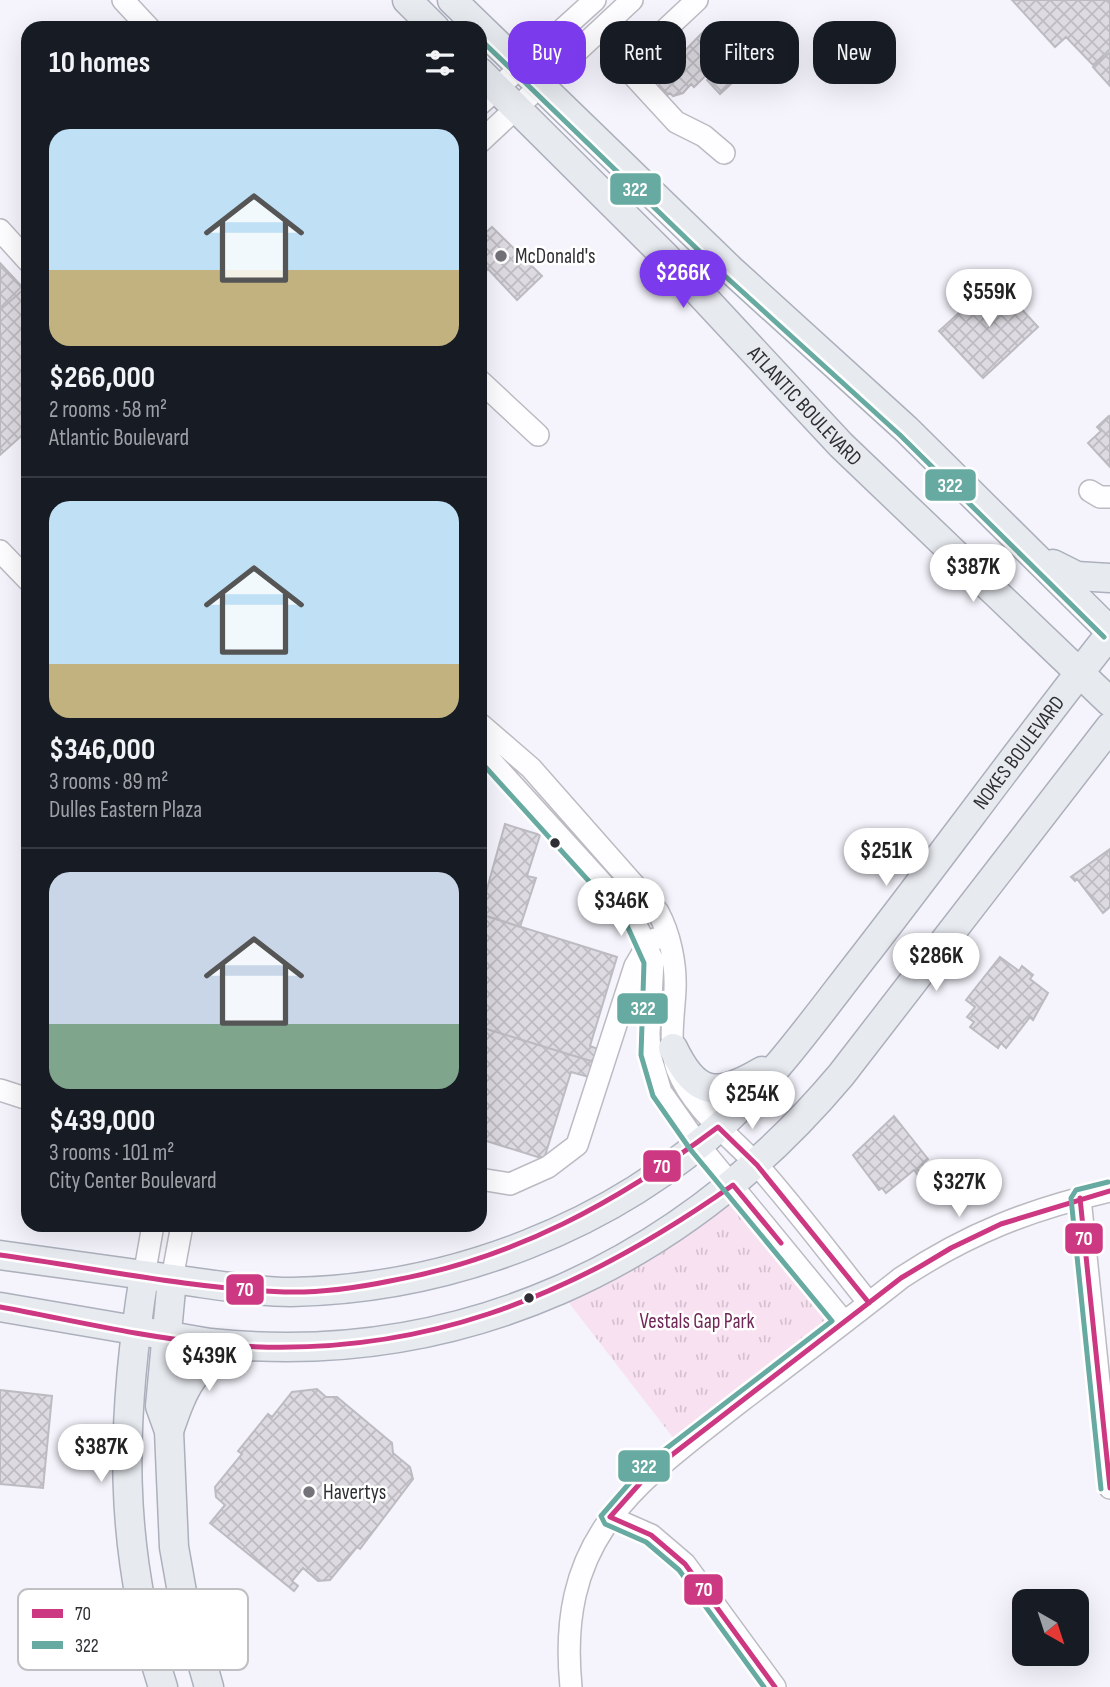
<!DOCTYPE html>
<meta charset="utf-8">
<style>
:root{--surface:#171b24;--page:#242831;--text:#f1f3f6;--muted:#9ea1a6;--line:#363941;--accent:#7c3aed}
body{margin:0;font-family:"Sofia Sans Condensed",sans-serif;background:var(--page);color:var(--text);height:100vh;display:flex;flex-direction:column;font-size:26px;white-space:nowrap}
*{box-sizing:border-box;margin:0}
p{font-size:23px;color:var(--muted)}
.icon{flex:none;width:38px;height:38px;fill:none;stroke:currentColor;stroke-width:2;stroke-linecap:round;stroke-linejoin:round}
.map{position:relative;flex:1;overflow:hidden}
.side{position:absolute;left:21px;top:21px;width:466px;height:1211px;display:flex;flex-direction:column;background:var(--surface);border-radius:21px;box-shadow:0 7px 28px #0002}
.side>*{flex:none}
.hud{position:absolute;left:508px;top:21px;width:497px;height:63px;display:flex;gap:14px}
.needle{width:46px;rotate:141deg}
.tools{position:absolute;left:1012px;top:1589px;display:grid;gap:14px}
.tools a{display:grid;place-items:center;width:77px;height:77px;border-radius:14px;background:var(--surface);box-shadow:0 7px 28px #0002;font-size:35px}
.price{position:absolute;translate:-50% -60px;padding:0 16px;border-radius:24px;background:#fff;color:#222;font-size:23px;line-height:46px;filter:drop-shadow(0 2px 4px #0008)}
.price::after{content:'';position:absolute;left:50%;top:42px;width:21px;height:16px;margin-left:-10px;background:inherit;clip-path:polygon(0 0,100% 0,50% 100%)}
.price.active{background:var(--accent);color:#fff}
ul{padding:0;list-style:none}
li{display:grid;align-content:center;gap:14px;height:371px;padding:0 28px}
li+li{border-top:2px solid var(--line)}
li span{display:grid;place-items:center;height:217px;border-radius:21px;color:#555}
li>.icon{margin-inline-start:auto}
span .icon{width:126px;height:126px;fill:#fffc;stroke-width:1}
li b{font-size:30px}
h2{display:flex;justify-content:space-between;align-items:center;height:84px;padding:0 28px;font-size:30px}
.tag{padding:0 24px;border-radius:21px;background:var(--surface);box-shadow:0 7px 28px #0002;font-size:24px;line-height:63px}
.tag.active{background:var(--accent);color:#fff}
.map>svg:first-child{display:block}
.park{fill:url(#park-tufts)}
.building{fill:url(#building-cross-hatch);stroke:#bdbbc2;stroke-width:2}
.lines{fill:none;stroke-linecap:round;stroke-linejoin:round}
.minor-casing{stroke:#bcbbc2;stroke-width:24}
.major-casing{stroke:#acb0bc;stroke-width:31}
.minor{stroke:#fefdff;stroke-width:21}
.major{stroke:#e7eaef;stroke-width:28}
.bus-1-casing{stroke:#fff;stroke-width:10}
.bus-2-casing{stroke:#fff;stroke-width:10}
.bus-1{stroke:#cd3883;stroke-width:5}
.bus-2{stroke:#67aaa1;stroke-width:5}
.poi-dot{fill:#74737a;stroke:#fff;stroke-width:2.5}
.bus-dot{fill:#2e2e34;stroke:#fff;stroke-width:2.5}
.labels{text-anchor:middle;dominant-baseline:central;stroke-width:5;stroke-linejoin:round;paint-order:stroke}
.poi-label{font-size:21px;fill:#2e2e34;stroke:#fff;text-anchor:start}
.street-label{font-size:21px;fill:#2e2e34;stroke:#fff}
.park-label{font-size:21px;fill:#6f2858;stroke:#fff}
.key{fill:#fff;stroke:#c0c0c2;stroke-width:2}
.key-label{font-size:19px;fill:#2e2e34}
.line-badge{stroke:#fff;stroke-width:2.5}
.badge-label{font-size:19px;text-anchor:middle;font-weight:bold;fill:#fff}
</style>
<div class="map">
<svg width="1110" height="1687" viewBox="0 0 1110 1687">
<defs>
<pattern id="park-tufts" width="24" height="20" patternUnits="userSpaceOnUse" patternTransform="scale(1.75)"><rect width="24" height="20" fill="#f8e1f1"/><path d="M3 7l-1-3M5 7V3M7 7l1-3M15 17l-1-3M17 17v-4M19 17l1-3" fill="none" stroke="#d5c1cf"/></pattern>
<pattern id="building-cross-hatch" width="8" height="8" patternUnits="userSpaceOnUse" patternTransform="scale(1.75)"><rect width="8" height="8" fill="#dddbe1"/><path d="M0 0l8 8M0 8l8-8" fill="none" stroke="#bebcc2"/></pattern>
</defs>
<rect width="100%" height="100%" fill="#f5f4fc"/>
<path class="park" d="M 733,1185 L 844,1322 L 681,1448 L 559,1290 Z"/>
<path class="building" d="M 1012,0 L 1110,0 L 1110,49 L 1093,65 L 1066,37 L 1055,47 Z
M 711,29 L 731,51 L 694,87 L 691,84 L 683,93 L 673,96 L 670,93 L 665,97 L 658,88 L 665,71 L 705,30 L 708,33 Z
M 1110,52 L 1110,86 L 1093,67 Z
M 731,58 L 744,72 L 720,94 L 707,80 Z
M 492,227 L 542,276 L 517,300 L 488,269 L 485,272 L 480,265 L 480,238 Z
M 0,263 L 24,289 L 0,310 Z
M 995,280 L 1038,327 L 983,378 L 939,331 Z
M 24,289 L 28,293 L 28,430 L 0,455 L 0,310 Z
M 1109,416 L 1110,417 L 1110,467 L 1088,443 L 1101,431 L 1097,427 Z
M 505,824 L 540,835 L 527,876 L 536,878 L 520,927 L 480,914 Z
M 1110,849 L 1110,907 L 1103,913 L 1077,879 L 1075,881 L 1071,877 Z
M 480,914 L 617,957 L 590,1046 L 598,1049 L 594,1062 L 480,1027 Z
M 1000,957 L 1019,971 L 1022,966 L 1033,975 L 1030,979 L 1048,993 L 1033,1020 L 1030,1017 L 1006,1048 L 1001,1043 L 998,1048 L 970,1027 L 974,1022 L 967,1017 L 975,1007 L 966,1000 Z
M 480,1027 L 594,1062 L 589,1077 L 571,1072 L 544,1159 L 480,1139 Z
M 894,1116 L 928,1159 L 922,1164 L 929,1172 L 921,1179 L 914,1170 L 886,1193 L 882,1188 L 879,1190 L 853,1155 Z
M 317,1389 L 326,1397 L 337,1397 L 392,1443 L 393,1453 L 410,1467 L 413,1479 L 360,1549 L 357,1547 L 330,1580 L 318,1581 L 303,1568 L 292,1581 L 298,1586 L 294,1591 L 210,1523 L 225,1505 L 216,1497 L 215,1487 L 242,1454 L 238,1451 L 268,1414 L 272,1417 L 292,1392 Z
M 0,1390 L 52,1396 L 43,1488 L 0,1484 Z"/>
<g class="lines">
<g class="minor-casing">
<path id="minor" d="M 123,0 L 149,28
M 697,0 L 633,60 L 630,72 L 676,122 L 704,136 L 724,153
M 480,104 L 595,0
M 480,142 L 632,0
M 0,230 L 28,261
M 480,381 L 538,435
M 1090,491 L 1100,497 L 1110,497
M 0,551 L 28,580
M 480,724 L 531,768 L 658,912 C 670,934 676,964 675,989 C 674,1014 668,1044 677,1069 C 692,1108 730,1136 758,1166 C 797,1210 832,1257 869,1303
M 480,749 L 632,916 L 653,961 L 649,1034 L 650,1055 L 661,1092 L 697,1143 L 844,1322
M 0,1090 L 28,1099
M 480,1179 L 510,1184 L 548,1167 L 577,1145 L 635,966 L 648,944 L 655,939
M 1080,1198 L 1110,1488
M 144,1276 L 153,1225
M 172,1279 L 182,1225
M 610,1517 L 651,1535 L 685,1564 L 775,1687
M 571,1687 C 556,1536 634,1485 740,1402 C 794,1361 848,1320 901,1278 C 969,1233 1031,1209 1110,1191"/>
</g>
<g class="major-casing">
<g id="major">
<path d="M 407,0 L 435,28"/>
<path d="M 452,0 L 731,270 L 906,429 L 1110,631"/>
<path id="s1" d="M 480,72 L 666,257 L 841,445 L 1110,702"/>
<path d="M 1053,564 L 1077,576 L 1110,578"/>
<path d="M 673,1048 C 697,1098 718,1097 762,1071"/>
<path id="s2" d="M 0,1255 C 60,1263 120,1272 180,1280 C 217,1285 254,1292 291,1292 C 450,1289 614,1227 730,1117 C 780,1069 821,1011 864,956 C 947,849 1026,740 1110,634"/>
<path d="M 144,1276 C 121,1419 117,1547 163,1687"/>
<path d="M 172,1279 L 160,1406 L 169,1431 L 174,1547 L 182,1592 L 209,1687"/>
<path d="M 0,1307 L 210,1343 C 460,1369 681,1265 841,1075 L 1110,727"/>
<path d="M 169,1431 C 183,1390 194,1359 239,1348"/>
</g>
</g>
<use href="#minor" class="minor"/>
<use href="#major" class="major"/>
<g class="bus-1-casing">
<path id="bus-1" d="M 1080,1198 L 1110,1488
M 0,1255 C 94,1268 189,1288 284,1292 C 320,1293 356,1288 390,1281 C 514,1259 618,1202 718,1127 L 757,1165 L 869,1303
M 0,1307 C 71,1320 142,1337 214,1344 C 414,1363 572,1298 733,1185 L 781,1243
M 610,1517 L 651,1471 L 901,1278 L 951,1248 L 1001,1224 L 1110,1191
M 610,1517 L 651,1535 L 685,1564 L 775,1687"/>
</g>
<g class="bus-2-casing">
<path id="bus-2" d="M 480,39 L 725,276 L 900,435 L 1104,637
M 480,761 L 625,921 L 644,963 L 641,1055 L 653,1096 L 690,1149 L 832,1321 L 646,1464 L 601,1516 L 605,1524 L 646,1542 L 679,1570 L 764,1687
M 1101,1489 L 1071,1198 L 1076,1190 L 1108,1182"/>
</g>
<use href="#bus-1" class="bus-1"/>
<use href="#bus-2" class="bus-2"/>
</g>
<g class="poi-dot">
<circle cx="501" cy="256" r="7"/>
<circle cx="309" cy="1492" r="7"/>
</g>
<g class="bus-dot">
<circle cx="555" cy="843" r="6"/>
<circle cx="529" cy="1298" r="6"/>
</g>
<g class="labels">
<g class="poi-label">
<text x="515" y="256">McDonald's</text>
<text x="323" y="1492">Havertys</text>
</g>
<g class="street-label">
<text stroke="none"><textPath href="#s1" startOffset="466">ATLANTIC BOULEVARD</textPath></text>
<text stroke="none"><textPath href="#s2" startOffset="1242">NOKES BOULEVARD</textPath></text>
</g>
<g class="park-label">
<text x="697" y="1321">Vestals Gap Park</text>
</g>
</g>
<rect x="18" y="1589" width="230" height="81" rx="10" class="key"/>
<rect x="32" y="1609" width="31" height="9" fill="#cd3883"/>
<rect x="32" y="1641" width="31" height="8" fill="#67aaa1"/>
<g class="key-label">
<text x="75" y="1620">70</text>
<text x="75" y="1652">322</text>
</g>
<g class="line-badge">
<rect x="609" y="172" width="53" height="34" rx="7" fill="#67aaa1"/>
<rect x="924" y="468" width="53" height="34" rx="7" fill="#67aaa1"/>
<rect x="616" y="992" width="53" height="33" rx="7" fill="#67aaa1"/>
<rect x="642" y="1149" width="40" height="34" rx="7" fill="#cd3883"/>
<rect x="1064" y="1222" width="40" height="33" rx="7" fill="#cd3883"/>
<rect x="225" y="1273" width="40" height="33" rx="7" fill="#cd3883"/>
<rect x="617" y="1449" width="54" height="34" rx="7" fill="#67aaa1"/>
<rect x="683" y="1573" width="41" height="33" rx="7" fill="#cd3883"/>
</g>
<g class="badge-label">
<text x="635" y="196">322</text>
<text x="950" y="492">322</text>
<text x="643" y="1015">322</text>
<text x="662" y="1173">70</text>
<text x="1084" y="1245">70</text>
<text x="245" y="1296">70</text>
<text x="644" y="1473">322</text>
<text x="704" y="1596">70</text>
</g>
</svg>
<div class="tools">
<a><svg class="needle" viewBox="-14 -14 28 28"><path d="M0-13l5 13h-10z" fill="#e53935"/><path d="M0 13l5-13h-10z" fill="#9ea1a6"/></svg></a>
</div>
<b class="price active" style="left:683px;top:310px">$266K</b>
<b class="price" style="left:989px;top:329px">$559K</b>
<b class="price" style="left:973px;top:604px">$387K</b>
<b class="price" style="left:886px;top:888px">$251K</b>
<b class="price" style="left:621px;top:938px">$346K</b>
<b class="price" style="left:936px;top:993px">$286K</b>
<b class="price" style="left:752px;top:1131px">$254K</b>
<b class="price" style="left:959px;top:1219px">$327K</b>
<b class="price" style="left:209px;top:1393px">$439K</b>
<b class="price" style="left:101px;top:1484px">$387K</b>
<div class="hud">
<a class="tag active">Buy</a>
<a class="tag">Rent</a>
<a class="tag">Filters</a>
<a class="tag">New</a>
</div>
<section class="side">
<h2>10 homes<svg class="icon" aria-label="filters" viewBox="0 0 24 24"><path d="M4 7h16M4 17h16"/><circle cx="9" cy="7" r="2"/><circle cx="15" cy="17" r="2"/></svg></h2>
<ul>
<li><span style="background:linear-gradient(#bfe0f5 65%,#c2b280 0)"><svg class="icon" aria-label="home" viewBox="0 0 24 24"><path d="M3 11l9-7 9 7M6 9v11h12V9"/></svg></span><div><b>$266,000</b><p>2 rooms · 58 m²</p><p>Atlantic Boulevard</p></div></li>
<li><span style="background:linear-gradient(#bfe0f5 75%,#c2b280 0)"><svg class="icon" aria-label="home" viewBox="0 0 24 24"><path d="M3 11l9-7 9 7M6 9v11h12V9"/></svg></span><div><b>$346,000</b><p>3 rooms · 89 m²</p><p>Dulles Eastern Plaza</p></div></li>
<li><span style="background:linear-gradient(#c9d6e8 70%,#7fa58c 0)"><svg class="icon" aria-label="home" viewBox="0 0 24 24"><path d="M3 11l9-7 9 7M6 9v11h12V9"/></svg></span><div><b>$439,000</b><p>3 rooms · 101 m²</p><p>City Center Boulevard</p></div></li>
</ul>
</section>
</div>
